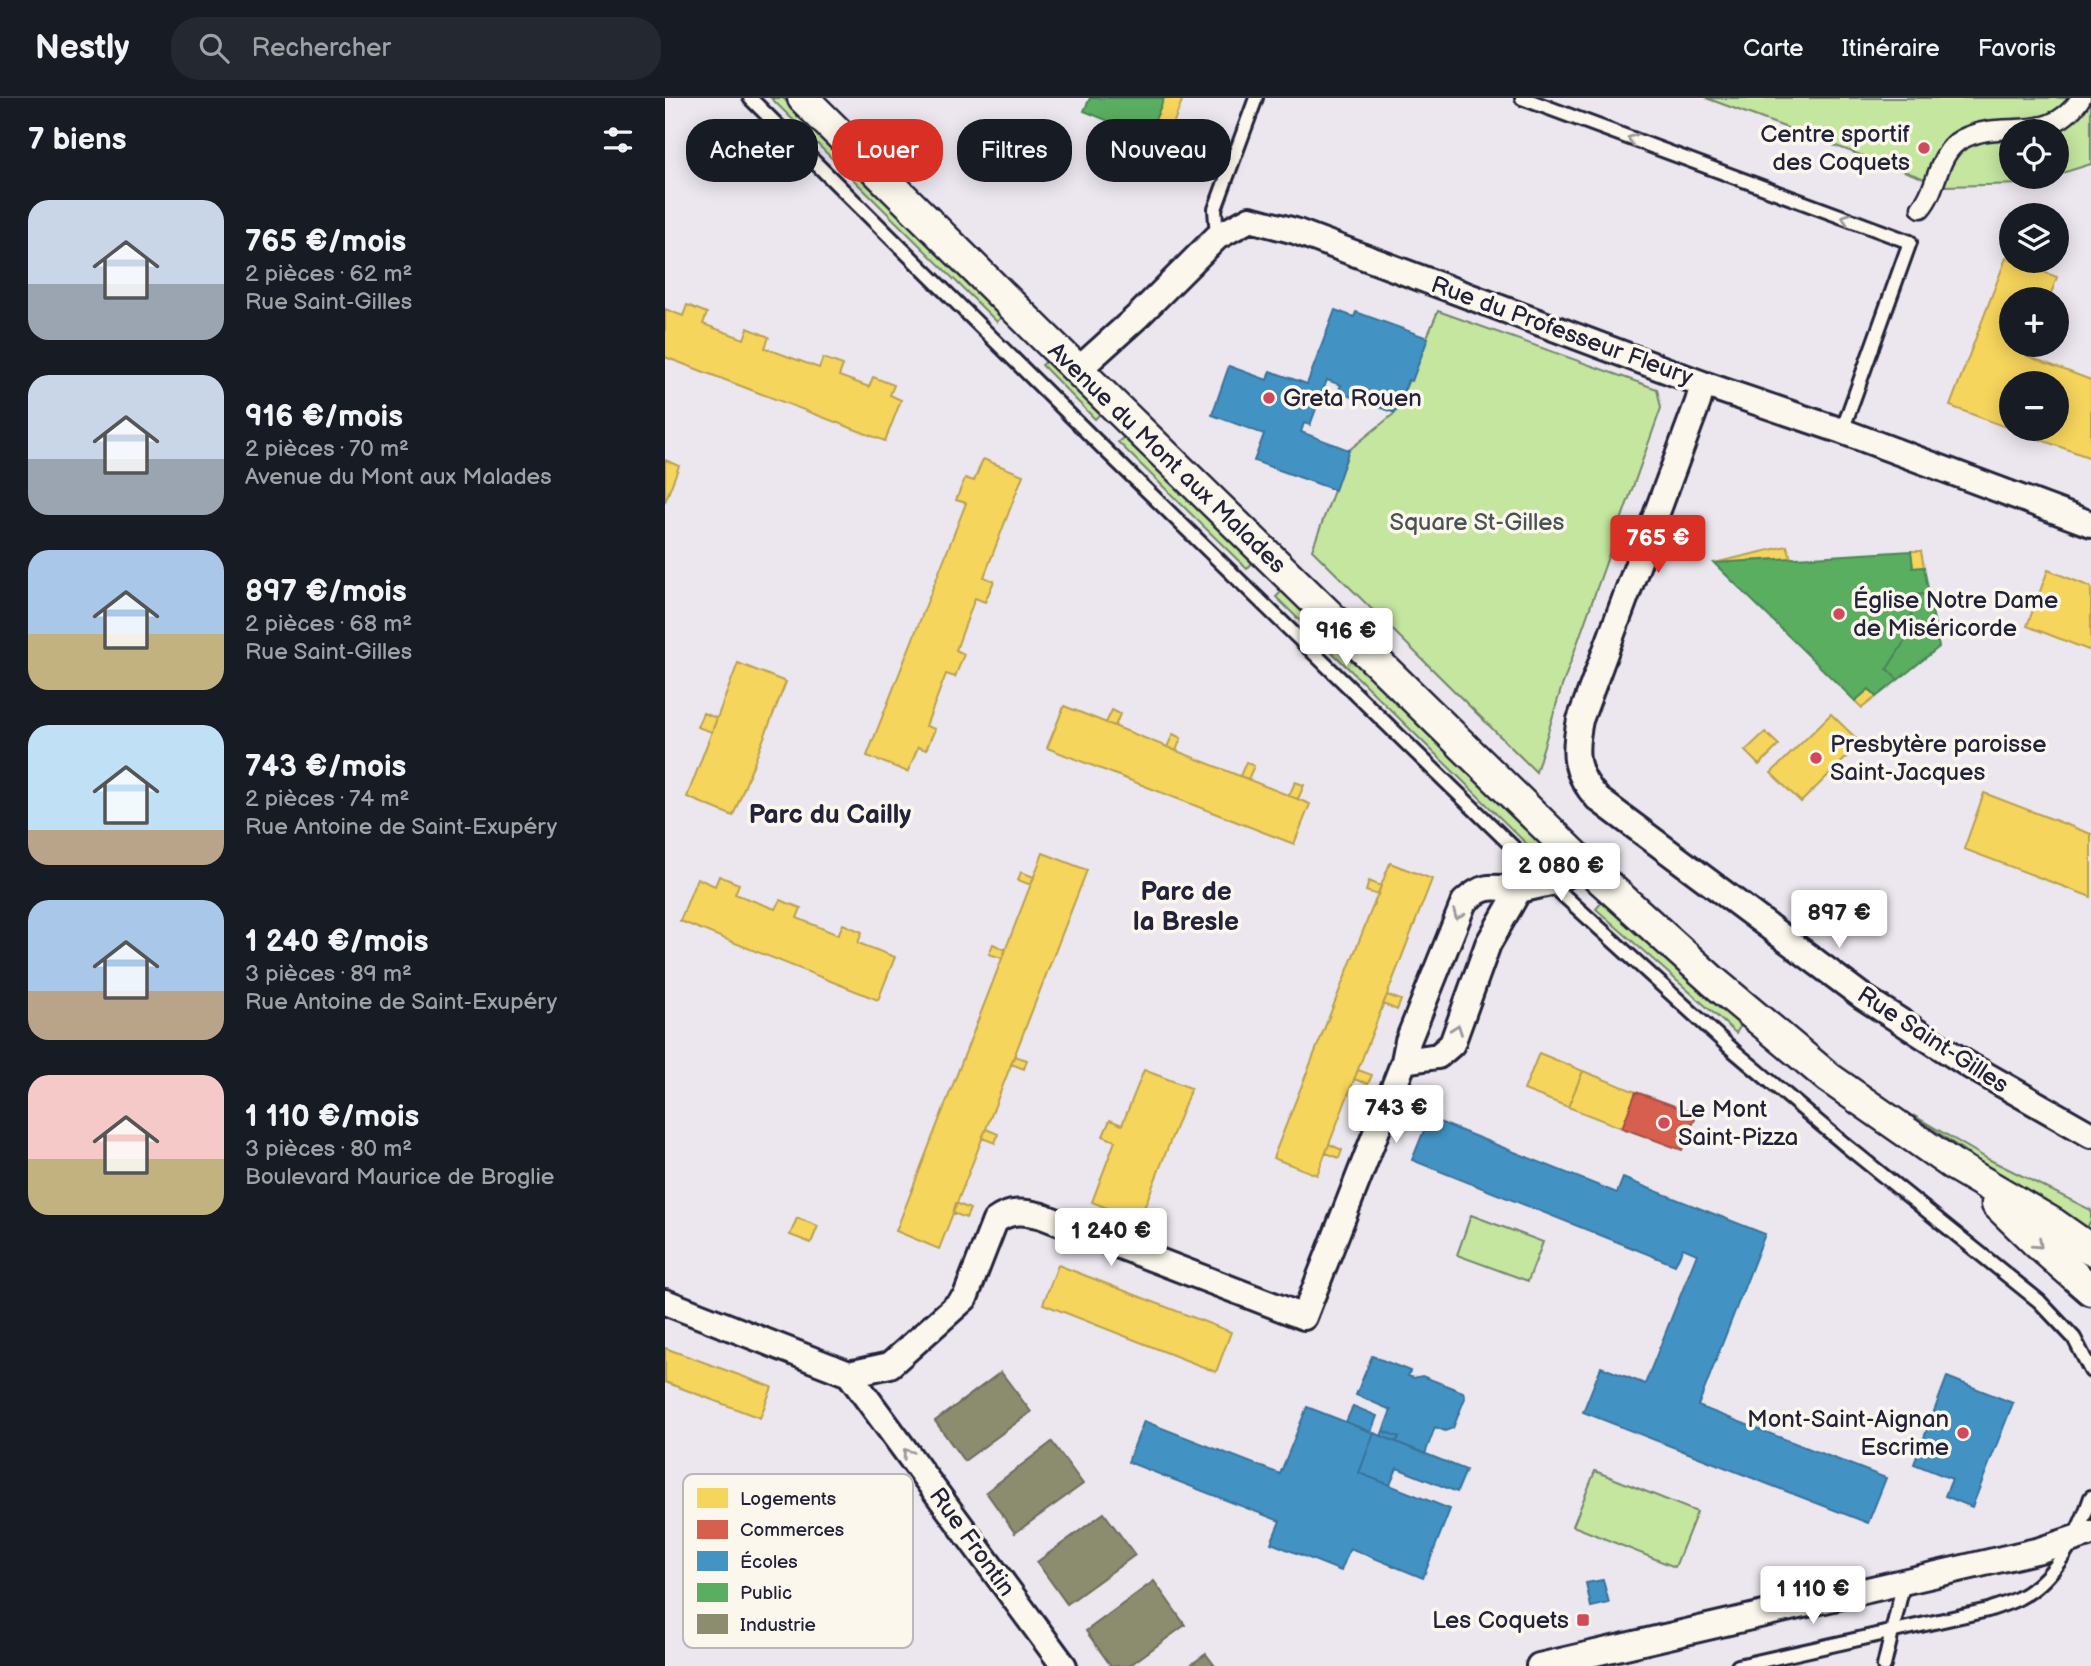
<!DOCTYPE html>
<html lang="fr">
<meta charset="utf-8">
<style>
:root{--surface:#171b24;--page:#242831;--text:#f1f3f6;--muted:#9ea1a6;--line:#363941;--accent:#d93025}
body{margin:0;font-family:"Balsamiq Sans",sans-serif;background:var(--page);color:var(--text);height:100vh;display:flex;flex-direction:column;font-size:26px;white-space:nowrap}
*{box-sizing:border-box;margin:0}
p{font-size:23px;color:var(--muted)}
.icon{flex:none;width:38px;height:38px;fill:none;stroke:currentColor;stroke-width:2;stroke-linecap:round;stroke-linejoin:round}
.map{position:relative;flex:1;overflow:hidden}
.side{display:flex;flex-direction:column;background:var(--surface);width:665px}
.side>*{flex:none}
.hud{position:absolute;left:21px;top:21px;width:665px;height:63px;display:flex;gap:14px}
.buttons{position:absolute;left:1334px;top:21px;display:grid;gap:14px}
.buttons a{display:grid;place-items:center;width:70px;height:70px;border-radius:50%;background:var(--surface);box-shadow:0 4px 18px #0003;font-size:35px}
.price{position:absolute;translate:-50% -60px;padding:0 16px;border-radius:7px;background:#fff;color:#222;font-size:23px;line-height:46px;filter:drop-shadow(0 2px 4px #0008)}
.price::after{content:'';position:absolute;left:50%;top:42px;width:21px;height:16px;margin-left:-10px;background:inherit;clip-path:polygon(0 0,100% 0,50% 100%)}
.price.current{background:var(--accent);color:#fff}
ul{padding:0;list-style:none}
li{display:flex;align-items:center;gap:21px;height:175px;padding:0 28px}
li span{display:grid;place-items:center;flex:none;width:196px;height:140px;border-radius:21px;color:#555}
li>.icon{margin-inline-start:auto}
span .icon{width:84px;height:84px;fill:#fffc;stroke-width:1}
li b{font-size:30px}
h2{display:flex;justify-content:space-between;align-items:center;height:84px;padding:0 28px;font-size:30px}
.tag{padding:0 24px;border-radius:28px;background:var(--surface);box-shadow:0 4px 18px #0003;font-size:24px;line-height:63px}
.tag.current{background:var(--accent);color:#fff}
header{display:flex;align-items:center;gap:42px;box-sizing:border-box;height:98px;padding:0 35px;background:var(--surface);border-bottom:2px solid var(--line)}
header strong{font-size:33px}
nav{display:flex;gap:38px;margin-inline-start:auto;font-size:24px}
.search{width:490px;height:63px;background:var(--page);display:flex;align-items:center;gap:18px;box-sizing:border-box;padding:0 24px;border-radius:28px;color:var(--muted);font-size:26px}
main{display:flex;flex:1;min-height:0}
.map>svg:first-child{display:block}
.green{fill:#c4e69f;stroke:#73846d;stroke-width:2}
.homes{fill:#f6d55c;stroke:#b69f52;stroke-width:2}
.shops{fill:#d6604d;stroke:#a04d48;stroke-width:2}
.schools{fill:#4393c3;stroke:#39719a;stroke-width:2}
.public{fill:#5aae61;stroke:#498456;stroke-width:2}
.industry{fill:#8c8c6e;stroke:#6c6c5f;stroke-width:2}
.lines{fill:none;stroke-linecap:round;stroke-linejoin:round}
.service-casing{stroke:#22223b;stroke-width:18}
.pedestrian-casing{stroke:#22223b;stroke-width:23}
.minor-casing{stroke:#22223b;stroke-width:30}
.tertiary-casing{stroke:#22223b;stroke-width:35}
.service{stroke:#fbf7ec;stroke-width:12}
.pedestrian{stroke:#fbf7ec;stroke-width:18}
.minor{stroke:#fbf7ec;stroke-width:24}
.tertiary{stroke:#fbf7ec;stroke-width:30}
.oneway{stroke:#99979c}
.poi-dot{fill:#d1495b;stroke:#fbf7ec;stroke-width:2.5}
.labels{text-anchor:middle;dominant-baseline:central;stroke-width:7;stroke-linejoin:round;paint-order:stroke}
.poi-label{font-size:24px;fill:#22223b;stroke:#fbf7ec;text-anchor:start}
.street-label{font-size:24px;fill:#22223b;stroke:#fbf7ec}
.park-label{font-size:24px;fill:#4a5354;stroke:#fbf7ec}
.neighbourhood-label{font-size:26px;font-weight:bold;fill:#22223b;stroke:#fbf7ec}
.key{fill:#fbf7ec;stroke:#bab7b7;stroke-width:2}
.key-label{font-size:19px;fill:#22223b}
</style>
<header>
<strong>Nestly</strong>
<div class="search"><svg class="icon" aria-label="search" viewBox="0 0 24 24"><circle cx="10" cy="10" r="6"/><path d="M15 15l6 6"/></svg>Rechercher</div>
<nav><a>Carte</a><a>Itinéraire</a><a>Favoris</a></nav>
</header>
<main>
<section class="side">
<h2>7 biens<svg class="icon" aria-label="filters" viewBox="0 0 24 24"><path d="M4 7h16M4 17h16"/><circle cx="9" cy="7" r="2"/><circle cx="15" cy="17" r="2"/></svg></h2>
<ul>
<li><span style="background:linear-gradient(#c9d6e8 60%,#9aa5b1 0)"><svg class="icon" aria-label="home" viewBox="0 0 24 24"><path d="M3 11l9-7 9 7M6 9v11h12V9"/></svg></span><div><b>765 €/mois</b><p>2 pièces · 62 m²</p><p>Rue Saint-Gilles</p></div></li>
<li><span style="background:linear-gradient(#c9d6e8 60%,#9aa5b1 0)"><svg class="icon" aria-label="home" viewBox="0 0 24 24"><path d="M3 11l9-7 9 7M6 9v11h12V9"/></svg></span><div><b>916 €/mois</b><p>2 pièces · 70 m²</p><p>Avenue du Mont aux Malades</p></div></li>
<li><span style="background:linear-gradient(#a9c7e8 60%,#c2b280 0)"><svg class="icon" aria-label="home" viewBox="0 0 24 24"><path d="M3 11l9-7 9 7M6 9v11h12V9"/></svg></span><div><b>897 €/mois</b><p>2 pièces · 68 m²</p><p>Rue Saint-Gilles</p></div></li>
<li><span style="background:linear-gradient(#bfe0f5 75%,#b9a48a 0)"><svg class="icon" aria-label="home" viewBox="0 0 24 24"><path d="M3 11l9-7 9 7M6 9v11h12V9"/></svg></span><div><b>743 €/mois</b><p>2 pièces · 74 m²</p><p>Rue Antoine de Saint-Exupéry</p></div></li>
<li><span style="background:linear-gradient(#a9c7e8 65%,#b9a48a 0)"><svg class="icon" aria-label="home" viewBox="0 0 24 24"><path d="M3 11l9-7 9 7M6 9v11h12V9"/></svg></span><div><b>1 240 €/mois</b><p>3 pièces · 89 m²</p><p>Rue Antoine de Saint-Exupéry</p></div></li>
<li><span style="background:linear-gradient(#f6c9c9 60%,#c2b280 0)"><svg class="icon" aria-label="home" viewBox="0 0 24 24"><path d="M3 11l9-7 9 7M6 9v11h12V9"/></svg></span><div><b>1 110 €/mois</b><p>3 pièces · 80 m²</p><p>Boulevard Maurice de Broglie</p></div></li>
</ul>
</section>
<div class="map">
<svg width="1426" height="1568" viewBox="0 0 1426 1568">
<rect width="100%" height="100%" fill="#ece7ef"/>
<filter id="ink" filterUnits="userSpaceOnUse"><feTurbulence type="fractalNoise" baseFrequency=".0143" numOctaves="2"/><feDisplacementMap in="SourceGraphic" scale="14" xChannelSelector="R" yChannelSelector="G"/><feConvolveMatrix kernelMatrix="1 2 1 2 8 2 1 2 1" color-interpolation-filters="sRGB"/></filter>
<g filter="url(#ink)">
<path class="green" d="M 106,0 L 118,0 L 338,217 L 332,224 Z
M 1041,0 L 1426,0 L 1426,66 L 1391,77 L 1391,33 L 1346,33 L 1346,79 L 1385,79 L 1361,86 L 1279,88 Z
M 773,213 L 992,291 L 996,310 L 896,591 L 871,674 L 647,452 L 684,352 L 730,315 Z
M 383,262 L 436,315 L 430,321 L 377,267 Z
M 459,339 L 588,464 L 582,471 L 453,344 Z
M 617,493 L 880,751 L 874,758 L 611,499 Z
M 937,804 L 1077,926 L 1071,935 L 931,811 Z
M 1248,1017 L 1323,1061 L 1426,1112 L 1426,1122 L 1419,1136 Z
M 806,1117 L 878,1144 L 863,1183 L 792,1157 Z
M 930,1373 L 1032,1414 L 1010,1469 L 908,1428 Z"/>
<path class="homes" d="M 499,0 L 518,0 L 507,29 L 490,22 Z
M 1341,160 L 1392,179 L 1384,201 L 1346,201 L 1346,247 L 1367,247 L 1362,258 L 1426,282 L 1426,360 L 1346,331 L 1391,331 L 1391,285 L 1346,285 L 1346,331 L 1285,308 Z
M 22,207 L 42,215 L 38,226 L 79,241 L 83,230 L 104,239 L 100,250 L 154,270 L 158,260 L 178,267 L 174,278 L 204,289 L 208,279 L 229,287 L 225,297 L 236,302 L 220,343 L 0,259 L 0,211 L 18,218 Z
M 318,361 L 358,377 L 319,479 L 329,483 L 320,504 L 310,500 L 291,552 L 299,556 L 290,579 L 281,576 L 261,628 L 270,631 L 261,652 L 253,649 L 243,674 L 202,658 L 301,405 L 291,402 L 295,392 L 300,380 L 309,383 Z
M 0,362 L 14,368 L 0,404 Z
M 1122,448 L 1126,460 L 1049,465 Z
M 1246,453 L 1256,453 L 1259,469 L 1248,470 Z
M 1383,472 L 1426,489 L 1426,553 L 1362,528 Z
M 73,565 L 121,584 L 68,718 L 22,699 Z
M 1204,591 L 1211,599 L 1197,610 L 1190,603 Z
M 399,608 L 645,706 L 629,746 L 382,650 Z
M 447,612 L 455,616 L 450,628 L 441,625 Z
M 38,615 L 52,620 L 47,634 L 32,629 Z
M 1166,616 L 1196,645 L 1136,704 L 1106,675 Z
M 1100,634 L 1114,647 L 1094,667 L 1080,653 Z
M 508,636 L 516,640 L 511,653 L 502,649 Z
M 581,664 L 589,668 L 583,681 L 575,678 Z
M 630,684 L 639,687 L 633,701 L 624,698 Z
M 1319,695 L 1426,736 L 1426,799 L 1299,751 Z
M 378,755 L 422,772 L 274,1151 L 231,1133 Z
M 725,765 L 767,781 L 652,1077 L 608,1060 Z
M 356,774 L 369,779 L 366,787 L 353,782 Z
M 54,778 L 74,786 L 70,796 L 110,811 L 115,802 L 136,810 L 132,820 L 173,837 L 178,826 L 197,834 L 193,845 L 230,859 L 213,902 L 15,823 L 32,780 L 50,788 Z
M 704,783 L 716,788 L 713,797 L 701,793 Z
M 328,846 L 341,852 L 337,860 L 324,856 Z
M 722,897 L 736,902 L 732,912 L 718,906 Z
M 874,955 L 918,973 L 903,1009 L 859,992 Z
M 349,958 L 362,962 L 359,971 L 346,966 Z
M 479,972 L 526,990 L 474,1123 L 427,1104 L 450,1043 L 438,1038 L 445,1022 L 457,1027 Z
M 693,972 L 707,977 L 703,986 L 689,981 Z
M 918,973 L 971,994 L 957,1030 L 903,1009 Z
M 321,1031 L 333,1036 L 330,1045 L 317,1040 Z
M 664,1046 L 677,1052 L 674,1060 L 661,1055 Z
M 291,1105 L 305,1111 L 301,1120 L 288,1115 Z
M 132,1120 L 153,1128 L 146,1145 L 125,1137 Z
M 393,1167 L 566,1234 L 551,1274 L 378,1206 Z
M 0,1250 L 107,1289 L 95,1320 L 0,1284 Z"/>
<path class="shops" d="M 971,994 L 1032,1016 L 1017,1052 L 957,1030 Z"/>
<path class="schools" d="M 670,212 L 689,219 L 691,214 L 763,240 L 747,283 L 743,282 L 730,315 L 673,294 L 676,287 L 662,282 L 645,327 L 639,325 L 636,334 L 684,352 L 670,392 L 589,363 L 599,336 L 547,317 L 564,268 L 602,282 L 605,273 L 642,286 Z
M 764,1020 L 952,1095 L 958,1080 L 1100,1136 L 1033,1308 L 1221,1380 L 1203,1425 L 918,1314 L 936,1269 L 980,1286 L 1032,1156 L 1018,1150 L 1010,1167 L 747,1062 Z
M 707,1258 L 745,1273 L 743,1278 L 749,1280 L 757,1278 L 798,1294 L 800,1300 L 788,1330 L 780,1333 L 770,1329 L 760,1356 L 731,1344 L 734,1339 L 718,1333 L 726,1312 L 691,1297 Z
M 1282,1279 L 1348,1305 L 1307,1409 L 1280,1398 L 1287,1381 L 1249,1366 Z
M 688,1308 L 712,1318 L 706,1334 L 681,1324 Z
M 642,1309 L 709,1335 L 694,1375 L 785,1411 L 758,1480 L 685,1450 L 676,1473 L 606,1445 L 615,1423 L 463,1364 L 479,1323 L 615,1376 Z
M 718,1333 L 734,1339 L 731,1344 L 716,1338 Z
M 709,1335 L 801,1372 L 792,1394 L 732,1370 L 725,1387 L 694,1375 Z
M 938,1482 L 944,1505 L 926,1509 L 921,1485 Z"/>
<path class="public" d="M 425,0 L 499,0 L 483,39 L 419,13 Z
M 1246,453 L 1248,470 L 1259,469 L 1264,496 L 1249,497 L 1244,536 L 1222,571 L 1233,582 L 1211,599 L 1204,591 L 1190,603 L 1049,465 Z
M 1264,496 L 1274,549 L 1233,582 L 1222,571 L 1244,536 L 1249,497 Z"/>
<path class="industry" d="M 336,1274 L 366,1314 L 299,1363 L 270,1323 Z
M 387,1344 L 418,1386 L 350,1435 L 321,1394 Z
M 439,1415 L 470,1457 L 402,1506 L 372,1464 Z
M 489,1483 L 520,1527 L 464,1568 L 446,1568 L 421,1533 Z
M 541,1556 L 550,1568 L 524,1568 Z"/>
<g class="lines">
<g class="service-casing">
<path id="service" d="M 85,0 L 426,338 L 885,785 L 1068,952 L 1184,1050 L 1374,1203 L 1409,1240 L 1426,1273
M 857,0 L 1245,144 L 1177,333
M 552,139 L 550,111 L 591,0
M 1073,1568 L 1323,1512 C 1333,1508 1345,1505 1354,1500 C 1390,1482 1414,1435 1426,1399
M 1219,1568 L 1239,1483"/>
</g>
<g class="pedestrian-casing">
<path id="pedestrian" d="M 1256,110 C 1273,91 1272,54 1297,41 C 1338,19 1384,49 1416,0"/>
</g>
<g class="minor-casing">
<path id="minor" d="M 413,272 L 473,218 L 552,139 L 585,121 L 630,133 L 1038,286 L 1177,333 L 1426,426
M 1038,286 L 1033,304 L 915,622 C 908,656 909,675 933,701 L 1198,899 L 1305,968 L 1426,1037
M 854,792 L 885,785 L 921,768
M 0,1204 L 184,1276 L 399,1568
M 184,1276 L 225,1267 L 300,1200 L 330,1123 C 345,1112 359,1113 377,1118 L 639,1219 L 739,963 L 743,943 L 799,804 C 820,785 827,789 854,792 L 823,846 L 787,946 L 773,958 L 739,963
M 874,1568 L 1324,1464 L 1375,1452 L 1426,1435"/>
</g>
<g class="tertiary-casing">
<path id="tertiary" d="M 138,0 L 374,234 L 921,768 L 1048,883 L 1164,980 L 1287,1066 L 1389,1126 L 1426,1152
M 1332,1106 L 1372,1145 L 1426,1192"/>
</g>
<use href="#service" class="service"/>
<use href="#pedestrian" class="pedestrian"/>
<use href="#minor" class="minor"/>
<use href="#tertiary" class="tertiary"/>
</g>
<defs><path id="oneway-chevron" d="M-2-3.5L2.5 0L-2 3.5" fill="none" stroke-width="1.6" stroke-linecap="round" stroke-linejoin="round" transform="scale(1.75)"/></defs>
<g class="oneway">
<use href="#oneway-chevron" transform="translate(967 41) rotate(-160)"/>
<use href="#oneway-chevron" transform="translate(1181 120) rotate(-160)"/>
<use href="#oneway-chevron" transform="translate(793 817) rotate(113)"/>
<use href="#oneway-chevron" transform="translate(792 931) rotate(-70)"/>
<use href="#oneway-chevron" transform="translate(1373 1146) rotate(43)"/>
<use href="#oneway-chevron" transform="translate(242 1355) rotate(-126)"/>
</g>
</g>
<g class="poi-dot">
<circle cx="1259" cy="50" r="7"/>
<circle cx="604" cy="300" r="7"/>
<circle cx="1174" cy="516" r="7"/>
<circle cx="1151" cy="660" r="7"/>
<circle cx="999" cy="1025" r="7"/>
<circle cx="1298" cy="1335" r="7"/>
<rect x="911" y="1515" width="14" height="14" rx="3.5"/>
</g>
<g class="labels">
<g class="poi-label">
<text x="1245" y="36" text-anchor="end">Centre sportif<tspan x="1245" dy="28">des Coquets</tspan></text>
<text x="618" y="300">Greta Rouen</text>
<text x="1188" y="502">Église Notre Dame<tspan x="1188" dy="28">de Miséricorde</tspan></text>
<text x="1165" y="646">Presbytère paroisse<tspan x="1165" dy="28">Saint-Jacques</tspan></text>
<text x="1013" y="1011">Le Mont<tspan x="1013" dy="28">Saint-Pizza</tspan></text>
<text x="1284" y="1321" text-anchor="end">Mont-Saint-Aignan<tspan x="1284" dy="28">Escrime</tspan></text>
<text x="904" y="1522" text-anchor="end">Les Coquets</text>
</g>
<g class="street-label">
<text transform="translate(897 233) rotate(20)">Rue du Professeur Fleury</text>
<text transform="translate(502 360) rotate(44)">Avenue du Mont aux Malades</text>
<text transform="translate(1268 942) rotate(33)">Rue Saint-Gilles</text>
<text transform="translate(307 1444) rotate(54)">Rue Frontin</text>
</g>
<g class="park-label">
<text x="812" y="424">Square St-Gilles</text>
</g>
<g class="neighbourhood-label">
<text x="165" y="717">Parc du Cailly</text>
<text x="521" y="794">Parc de<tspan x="521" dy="30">la Bresle</tspan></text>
</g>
</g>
<rect x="18" y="1376" width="230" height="174" rx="10" class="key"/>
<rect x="32" y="1390" width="31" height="20" fill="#f6d55c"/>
<rect x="32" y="1422" width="31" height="19" fill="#d6604d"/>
<rect x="32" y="1453" width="31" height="20" fill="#4393c3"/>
<rect x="32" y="1485" width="31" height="19" fill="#5aae61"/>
<rect x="32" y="1516" width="31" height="20" fill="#8c8c6e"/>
<g class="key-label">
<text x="75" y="1407">Logements</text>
<text x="75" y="1438">Commerces</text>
<text x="75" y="1470">Écoles</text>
<text x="75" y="1501">Public</text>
<text x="75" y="1533">Industrie</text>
</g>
</svg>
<div class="buttons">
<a><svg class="icon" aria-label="locate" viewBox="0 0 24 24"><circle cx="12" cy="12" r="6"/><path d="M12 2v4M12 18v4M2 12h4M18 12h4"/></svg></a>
<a><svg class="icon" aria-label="layers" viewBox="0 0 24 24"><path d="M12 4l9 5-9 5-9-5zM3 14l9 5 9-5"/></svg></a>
<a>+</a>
<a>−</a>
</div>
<b class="price current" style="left:993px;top:477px">765 €</b>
<b class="price" style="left:681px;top:570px">916 €</b>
<b class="price" style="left:896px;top:805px">2 080 €</b>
<b class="price" style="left:1174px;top:852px">897 €</b>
<b class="price" style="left:731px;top:1047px">743 €</b>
<b class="price" style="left:446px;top:1170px">1 240 €</b>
<b class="price" style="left:1148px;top:1528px">1 110 €</b>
<div class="hud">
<a class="tag">Acheter</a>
<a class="tag current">Louer</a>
<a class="tag">Filtres</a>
<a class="tag">Nouveau</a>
</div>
</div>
</main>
